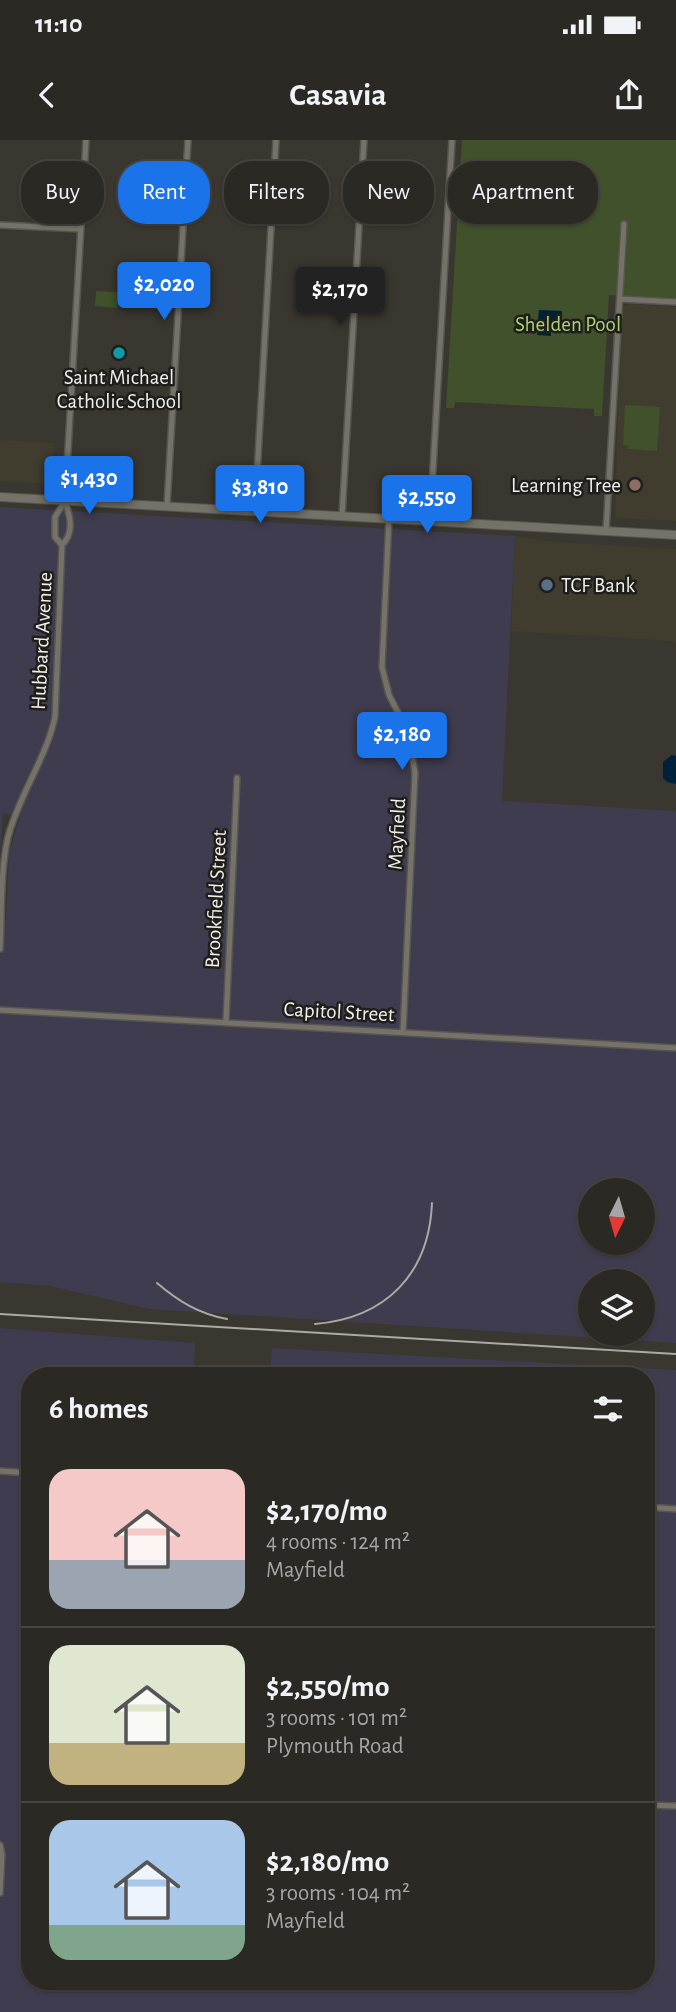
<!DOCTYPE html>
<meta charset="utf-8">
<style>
:root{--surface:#2b2923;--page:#33312b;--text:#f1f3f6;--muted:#a6a6a6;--line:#474541;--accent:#1a73e8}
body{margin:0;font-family:"Alegreya Sans",sans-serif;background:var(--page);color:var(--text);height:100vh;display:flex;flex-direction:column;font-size:26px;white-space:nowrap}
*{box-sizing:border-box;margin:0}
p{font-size:23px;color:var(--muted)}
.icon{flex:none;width:38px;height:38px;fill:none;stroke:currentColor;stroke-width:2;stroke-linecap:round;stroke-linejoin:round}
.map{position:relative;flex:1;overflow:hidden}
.sheet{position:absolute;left:21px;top:1227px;width:634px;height:623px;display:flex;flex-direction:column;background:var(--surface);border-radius:28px;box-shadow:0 2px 5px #0004,0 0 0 2px var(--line)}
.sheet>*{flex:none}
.hud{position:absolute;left:21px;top:21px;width:635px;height:63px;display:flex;gap:14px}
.needle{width:46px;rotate:185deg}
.buttons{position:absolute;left:578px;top:1038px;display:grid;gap:14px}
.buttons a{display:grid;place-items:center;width:77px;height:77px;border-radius:50%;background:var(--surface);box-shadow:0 2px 5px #0004,0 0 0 2px var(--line);font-size:35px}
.price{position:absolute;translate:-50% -60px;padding:0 16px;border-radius:7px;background:var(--accent);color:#fff;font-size:23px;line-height:46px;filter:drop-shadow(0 2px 4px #0008)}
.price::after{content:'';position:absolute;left:50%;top:42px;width:21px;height:16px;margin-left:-10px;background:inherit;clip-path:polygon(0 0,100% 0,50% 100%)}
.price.active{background:#222;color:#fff}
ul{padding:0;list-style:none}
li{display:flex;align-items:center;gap:21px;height:175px;padding:0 28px}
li+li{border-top:2px solid var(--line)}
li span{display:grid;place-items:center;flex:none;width:196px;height:140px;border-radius:21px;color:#555}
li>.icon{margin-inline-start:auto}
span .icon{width:84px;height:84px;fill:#fffc;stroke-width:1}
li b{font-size:30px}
h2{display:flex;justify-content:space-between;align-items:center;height:84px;padding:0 28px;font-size:30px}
.chip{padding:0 24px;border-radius:28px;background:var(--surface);box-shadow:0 2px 5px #0004,0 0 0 2px var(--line);font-size:24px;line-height:63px}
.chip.active{background:var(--accent);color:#fff}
.status{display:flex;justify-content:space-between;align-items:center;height:49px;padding:0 35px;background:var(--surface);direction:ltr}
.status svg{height:19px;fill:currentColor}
header{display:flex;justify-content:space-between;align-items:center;height:91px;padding:0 28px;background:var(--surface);font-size:32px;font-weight:700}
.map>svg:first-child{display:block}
.built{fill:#403d2e}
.industrial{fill:#3e3c4e;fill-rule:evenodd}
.green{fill:#40512b}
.water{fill:#00213a}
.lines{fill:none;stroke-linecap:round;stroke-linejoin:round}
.street-casing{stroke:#56554e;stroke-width:8}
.secondary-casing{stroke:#56554e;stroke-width:10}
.street{stroke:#747269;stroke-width:5}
.secondary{stroke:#747269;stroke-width:8}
.rail{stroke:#acaaa4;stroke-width:2}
.culture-dot{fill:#0f9aa8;stroke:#1f1e1b;stroke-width:2.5}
.education-dot{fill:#8d6e63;stroke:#1f1e1b;stroke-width:2.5}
.service-dot{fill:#5c6f8a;stroke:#1f1e1b;stroke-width:2.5}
.labels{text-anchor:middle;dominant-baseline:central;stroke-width:5;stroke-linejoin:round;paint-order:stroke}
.park-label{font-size:21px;fill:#a9d373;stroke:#1f1e1b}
.poi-label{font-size:21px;fill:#f0efea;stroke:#1f1e1b}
.street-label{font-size:21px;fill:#f0efea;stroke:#1f1e1b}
</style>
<div class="status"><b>11:10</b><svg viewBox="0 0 49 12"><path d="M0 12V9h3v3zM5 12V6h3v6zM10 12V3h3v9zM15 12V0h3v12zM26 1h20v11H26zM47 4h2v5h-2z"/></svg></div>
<header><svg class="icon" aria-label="back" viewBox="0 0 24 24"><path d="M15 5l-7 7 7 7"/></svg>Casavia<svg class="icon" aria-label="share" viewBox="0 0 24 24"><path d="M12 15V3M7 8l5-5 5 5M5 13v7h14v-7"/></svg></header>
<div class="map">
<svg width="676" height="1872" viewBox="0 0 676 1872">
<rect width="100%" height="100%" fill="#39372f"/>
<path class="built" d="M 627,164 L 676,167 L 676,381 L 615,378 L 621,169 Z
M 0,300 L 54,303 L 52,344 L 0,341 Z
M 515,396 L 555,402 L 676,409 L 676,504 L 672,501 L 511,491 Z"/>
<path class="industrial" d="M 0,367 L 515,396 L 502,661 L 676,671 L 676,1203 L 149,1169 L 50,1146 L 0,1142 L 0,780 L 6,780 L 9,713 L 20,677 L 3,673 L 0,717 ZM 590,1050 L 642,1050 L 642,1102 L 590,1102 ZM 590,1141 L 642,1141 L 642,1194 L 590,1194 Z
M 0,1188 L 195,1203 L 193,1235 L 30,1236 L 30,1841 L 646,1841 L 646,1236 L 270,1235 L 272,1208 L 676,1230 L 676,1872 L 0,1872 Z"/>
<path class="green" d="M 462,0 L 676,0 L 676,158 L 609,155 L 602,276 L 594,276 L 594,269 L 455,262 L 454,268 L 446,268 Z
M 96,151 L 118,152 L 117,168 L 95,166 Z
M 625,265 L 660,267 L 657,311 L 628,309 L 628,305 L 623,305 Z"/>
<path class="water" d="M 539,170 L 562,171 L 562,181 L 551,181 L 551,196 L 537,195 Z
M 672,615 L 676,616 L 676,644 L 667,642 L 663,638 L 663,622 Z"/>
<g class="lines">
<g class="street-casing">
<path id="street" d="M 0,85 L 81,89
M 620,159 L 676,162
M 167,366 L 188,0
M 255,370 L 276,0
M 342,376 L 364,0
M 389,378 L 382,527 L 389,555 L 408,592 L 415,633 L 403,892
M 430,381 L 452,0
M 606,391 L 624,84
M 62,405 L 55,397 L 55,377 L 65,361
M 0,809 C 2,773 0,732 8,697 C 19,655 46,619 55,577 L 62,405 C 75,392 70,376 65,361 L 86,0
M 0,870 L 676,908
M 226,881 L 237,638
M 0,1331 L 30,1333
M 646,1367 L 676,1369
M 646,1665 L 676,1666
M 0,1705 L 2,1714 L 0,1753"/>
</g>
<g class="secondary-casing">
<path id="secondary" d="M 0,357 L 676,395"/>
</g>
<use href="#street" class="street"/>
<use href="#secondary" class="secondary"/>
<path class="rail" d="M 157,1143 C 178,1161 199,1174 227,1179
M 0,1174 L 676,1214
M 315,1184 C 386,1178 429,1134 432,1063"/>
</g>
<circle class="culture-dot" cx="119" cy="213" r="7"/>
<circle class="education-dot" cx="635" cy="345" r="7"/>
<circle class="service-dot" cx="547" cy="445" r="7"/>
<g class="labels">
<g class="park-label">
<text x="568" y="184">Shelden Pool</text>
</g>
<g class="poi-label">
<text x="119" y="237">Saint Michael<tspan x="119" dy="24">Catholic School</tspan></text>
<text x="621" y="345" text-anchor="end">Learning Tree</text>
<text x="561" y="445" text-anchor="start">TCF Bank</text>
</g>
<g class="street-label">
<text transform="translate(42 501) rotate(-87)">Hubbard Avenue</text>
<text transform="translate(397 694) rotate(-87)">Mayfield</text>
<text transform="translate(216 759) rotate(-87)">Brookfield Street</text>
<text transform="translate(339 872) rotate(3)">Capitol Street</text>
</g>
</g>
</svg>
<div class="buttons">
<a><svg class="needle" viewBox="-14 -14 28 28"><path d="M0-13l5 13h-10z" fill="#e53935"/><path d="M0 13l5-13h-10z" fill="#a6a6a6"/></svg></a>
<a><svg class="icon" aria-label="layers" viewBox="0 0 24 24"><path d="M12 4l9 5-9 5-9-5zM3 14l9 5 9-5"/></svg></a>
</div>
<b class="price" style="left:164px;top:182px">$2,020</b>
<b class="price active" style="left:340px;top:187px">$2,170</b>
<b class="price" style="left:89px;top:376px">$1,430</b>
<b class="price" style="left:260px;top:385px">$3,810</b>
<b class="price" style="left:427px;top:395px">$2,550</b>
<b class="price" style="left:402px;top:632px">$2,180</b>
<div class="hud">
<a class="chip">Buy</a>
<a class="chip active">Rent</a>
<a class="chip">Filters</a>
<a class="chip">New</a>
<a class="chip">Apartment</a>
</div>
<section class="sheet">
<h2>6 homes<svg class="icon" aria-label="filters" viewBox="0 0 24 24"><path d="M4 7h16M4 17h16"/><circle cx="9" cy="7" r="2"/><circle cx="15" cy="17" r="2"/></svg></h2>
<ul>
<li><span style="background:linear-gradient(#f6c9c9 65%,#9aa5b1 0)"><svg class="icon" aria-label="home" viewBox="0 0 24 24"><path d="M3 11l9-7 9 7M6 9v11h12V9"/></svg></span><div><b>$2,170/mo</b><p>4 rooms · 124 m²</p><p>Mayfield</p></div></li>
<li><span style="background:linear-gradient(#dfe7d0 70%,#c2b280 0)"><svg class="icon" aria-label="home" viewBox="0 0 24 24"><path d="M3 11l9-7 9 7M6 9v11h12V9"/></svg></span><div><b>$2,550/mo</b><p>3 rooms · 101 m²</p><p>Plymouth Road</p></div></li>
<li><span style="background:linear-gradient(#a9c7e8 75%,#7fa58c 0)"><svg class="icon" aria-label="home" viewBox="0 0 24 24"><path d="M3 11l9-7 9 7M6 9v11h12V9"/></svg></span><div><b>$2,180/mo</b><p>3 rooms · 104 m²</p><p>Mayfield</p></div></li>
</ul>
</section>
</div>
